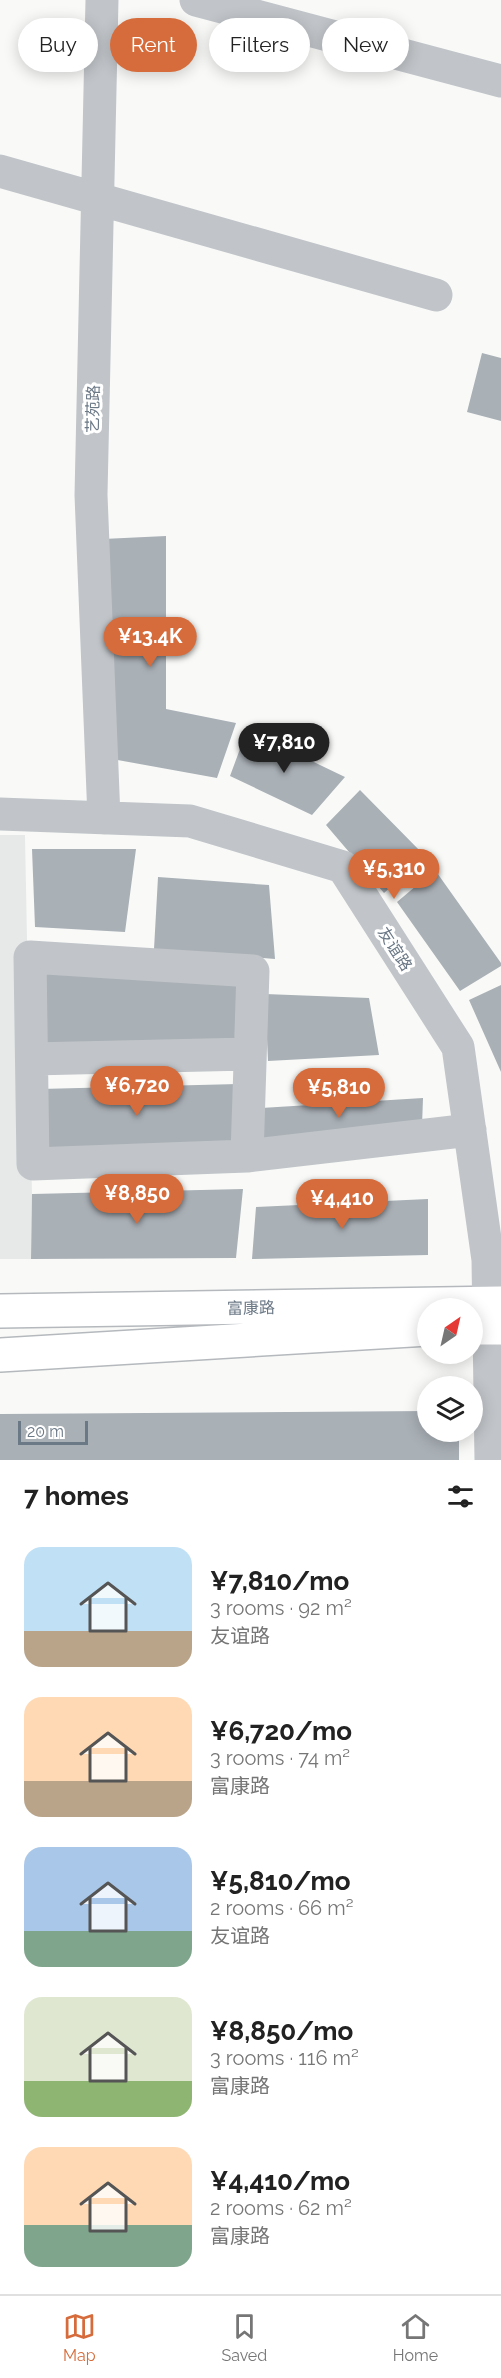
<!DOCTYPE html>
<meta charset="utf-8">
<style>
:root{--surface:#fff;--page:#f2f2f2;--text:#222;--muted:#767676;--line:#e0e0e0;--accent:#d66c3b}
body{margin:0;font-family:Raleway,"Noto Sans SC",sans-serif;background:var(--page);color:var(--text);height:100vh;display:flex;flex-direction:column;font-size:22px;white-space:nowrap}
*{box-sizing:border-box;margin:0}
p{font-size:20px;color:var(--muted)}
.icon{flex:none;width:33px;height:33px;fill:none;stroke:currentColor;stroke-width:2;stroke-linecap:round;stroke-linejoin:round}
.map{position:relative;height:1460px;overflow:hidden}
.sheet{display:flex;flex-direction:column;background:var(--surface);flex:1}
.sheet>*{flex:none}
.hud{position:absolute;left:18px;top:18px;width:465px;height:54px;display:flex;gap:12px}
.needle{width:39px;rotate:34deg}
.fabs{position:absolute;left:417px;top:1298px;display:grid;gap:12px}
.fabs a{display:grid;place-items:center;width:66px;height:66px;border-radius:50%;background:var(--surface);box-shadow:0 3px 15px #0003;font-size:30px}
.scale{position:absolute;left:18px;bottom:15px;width:70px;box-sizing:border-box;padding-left:6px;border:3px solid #6b7886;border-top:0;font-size:16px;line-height:21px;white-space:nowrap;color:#6b7886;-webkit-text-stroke:4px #fff;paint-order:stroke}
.price{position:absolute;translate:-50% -51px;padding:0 14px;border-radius:21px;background:var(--accent);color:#fff;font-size:20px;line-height:39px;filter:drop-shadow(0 2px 3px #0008)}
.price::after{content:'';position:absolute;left:50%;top:36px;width:18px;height:14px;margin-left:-9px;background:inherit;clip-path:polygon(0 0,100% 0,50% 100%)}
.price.on{background:#222;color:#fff}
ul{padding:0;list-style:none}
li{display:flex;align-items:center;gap:18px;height:150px;padding:0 24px}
li span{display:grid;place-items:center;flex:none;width:168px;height:120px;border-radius:18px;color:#555}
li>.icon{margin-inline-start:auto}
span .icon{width:72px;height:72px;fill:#fffc;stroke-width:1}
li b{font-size:26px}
h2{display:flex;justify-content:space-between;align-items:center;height:72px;padding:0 24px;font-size:26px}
.pill{padding:0 21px;border-radius:27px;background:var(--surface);box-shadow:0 3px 15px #0003;font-size:21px;line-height:54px}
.pill.on{background:var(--accent);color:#fff}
.dock{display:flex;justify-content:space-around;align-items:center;height:84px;border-top:2px solid var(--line);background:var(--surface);font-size:16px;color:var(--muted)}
.dock a{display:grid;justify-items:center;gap:3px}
.dock .on{color:var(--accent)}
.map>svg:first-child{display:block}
.built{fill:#e7e9e8}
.building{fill:#a9b0b6}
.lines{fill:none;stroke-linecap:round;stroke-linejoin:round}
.major-casing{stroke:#b5b9bd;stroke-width:36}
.minor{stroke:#c1c5c9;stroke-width:33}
.major{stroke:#fff;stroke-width:33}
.labels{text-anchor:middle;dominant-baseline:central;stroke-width:6;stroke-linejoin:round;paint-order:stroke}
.street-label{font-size:16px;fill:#6b7886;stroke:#fff}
</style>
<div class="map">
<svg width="501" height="1460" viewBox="0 0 501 1460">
<rect width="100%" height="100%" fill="#f9faf8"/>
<path class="built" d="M 0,835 L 25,835 L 32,1194 L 31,1259 L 0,1259 Z"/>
<path class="building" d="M 482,353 L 501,358 L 501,421 L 467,412 Z
M 166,536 L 166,709 L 236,723 L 217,778 L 112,759 L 103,539 Z
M 247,730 L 345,777 L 312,815 L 230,776 Z
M 360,790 L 425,856 L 384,893 L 326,825 Z
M 32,849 L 136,849 L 125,932 L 35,927 Z
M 435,870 L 501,963 L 501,966 L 460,991 L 397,902 Z
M 158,877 L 269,885 L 275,959 L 154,949 Z
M 40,967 L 242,986 L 240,1044 L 43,1046 Z
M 501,985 L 501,1072 L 469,1000 Z
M 265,994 L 369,998 L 379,1055 L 268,1061 Z
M 238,1084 L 240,1142 L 39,1154 L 40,1089 Z
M 423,1098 L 422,1126 L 263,1143 L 261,1108 Z
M 243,1189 L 236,1258 L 31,1259 L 32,1194 Z
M 428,1199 L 428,1255 L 252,1259 L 256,1207 Z
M 428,1411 L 428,1431 L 459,1431 L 459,1460 L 0,1460 L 0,1414 Z"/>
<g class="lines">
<g class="major-casing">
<path id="major" d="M 0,1311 L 501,1303
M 472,1328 L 501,1328
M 0,1355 L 428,1329"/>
</g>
<path class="minor" d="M 102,0 L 91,495 L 104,818
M 196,0 L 501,81
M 0,171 L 436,295
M 0,814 L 190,821 L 343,867 L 458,1047 L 488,1260 L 491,1460
M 32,1059 L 249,1054
M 247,1156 L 33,1164 L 30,957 L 253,971 L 247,1156 L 470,1130"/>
<use href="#major" class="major"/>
</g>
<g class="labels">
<g class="street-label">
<text transform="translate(93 409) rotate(-89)">艺苑路</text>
<text transform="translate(395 949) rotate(57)">友谊路</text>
<text transform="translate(251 1308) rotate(-1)">富康路</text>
</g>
</g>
</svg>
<div class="fabs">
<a><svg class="needle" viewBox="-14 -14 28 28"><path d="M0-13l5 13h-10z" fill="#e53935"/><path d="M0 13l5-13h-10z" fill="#767676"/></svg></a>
<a><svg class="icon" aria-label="layers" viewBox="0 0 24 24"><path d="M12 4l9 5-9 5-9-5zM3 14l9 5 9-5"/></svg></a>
</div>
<div class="scale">20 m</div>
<b class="price" style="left:150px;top:668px">¥13.4K</b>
<b class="price on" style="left:284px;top:774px">¥7,810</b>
<b class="price" style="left:394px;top:900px">¥5,310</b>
<b class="price" style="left:137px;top:1117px">¥6,720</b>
<b class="price" style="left:339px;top:1119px">¥5,810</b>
<b class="price" style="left:137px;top:1225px">¥8,850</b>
<b class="price" style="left:342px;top:1230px">¥4,410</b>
<div class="hud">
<a class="pill">Buy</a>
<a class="pill on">Rent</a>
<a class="pill">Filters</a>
<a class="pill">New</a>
</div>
</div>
<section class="sheet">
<h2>7 homes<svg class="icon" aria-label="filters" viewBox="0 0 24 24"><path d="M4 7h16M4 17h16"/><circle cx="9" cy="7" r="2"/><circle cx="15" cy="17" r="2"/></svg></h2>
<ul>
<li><span style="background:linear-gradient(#bfe0f5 70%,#b9a48a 0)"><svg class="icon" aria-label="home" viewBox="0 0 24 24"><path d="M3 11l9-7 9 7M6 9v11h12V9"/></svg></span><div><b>¥7,810/mo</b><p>3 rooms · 92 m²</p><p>友谊路</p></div></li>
<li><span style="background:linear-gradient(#ffd9b3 70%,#b9a48a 0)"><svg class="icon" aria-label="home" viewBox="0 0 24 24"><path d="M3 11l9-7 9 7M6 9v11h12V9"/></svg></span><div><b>¥6,720/mo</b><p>3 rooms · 74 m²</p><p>富康路</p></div></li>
<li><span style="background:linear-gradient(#a9c7e8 70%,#7fa58c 0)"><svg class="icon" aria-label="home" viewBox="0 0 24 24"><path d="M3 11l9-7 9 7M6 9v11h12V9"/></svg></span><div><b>¥5,810/mo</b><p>2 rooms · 66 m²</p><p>友谊路</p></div></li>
<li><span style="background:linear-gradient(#dfe7d0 70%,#8fb573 0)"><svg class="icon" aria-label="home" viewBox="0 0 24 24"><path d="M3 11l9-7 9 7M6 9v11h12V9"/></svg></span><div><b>¥8,850/mo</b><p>3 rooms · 116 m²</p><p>富康路</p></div></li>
<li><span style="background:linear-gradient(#ffd9b3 65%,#7fa58c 0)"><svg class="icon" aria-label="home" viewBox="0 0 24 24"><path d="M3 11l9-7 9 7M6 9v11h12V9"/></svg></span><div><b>¥4,410/mo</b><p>2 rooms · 62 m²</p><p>富康路</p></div></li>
</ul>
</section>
<nav class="dock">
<a class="on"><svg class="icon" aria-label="map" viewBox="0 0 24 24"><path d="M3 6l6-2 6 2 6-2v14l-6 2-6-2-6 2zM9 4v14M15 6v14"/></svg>Map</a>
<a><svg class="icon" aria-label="saved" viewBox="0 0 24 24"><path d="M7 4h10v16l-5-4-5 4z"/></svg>Saved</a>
<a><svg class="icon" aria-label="home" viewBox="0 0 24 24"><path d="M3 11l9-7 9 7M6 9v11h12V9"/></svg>Home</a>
</nav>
